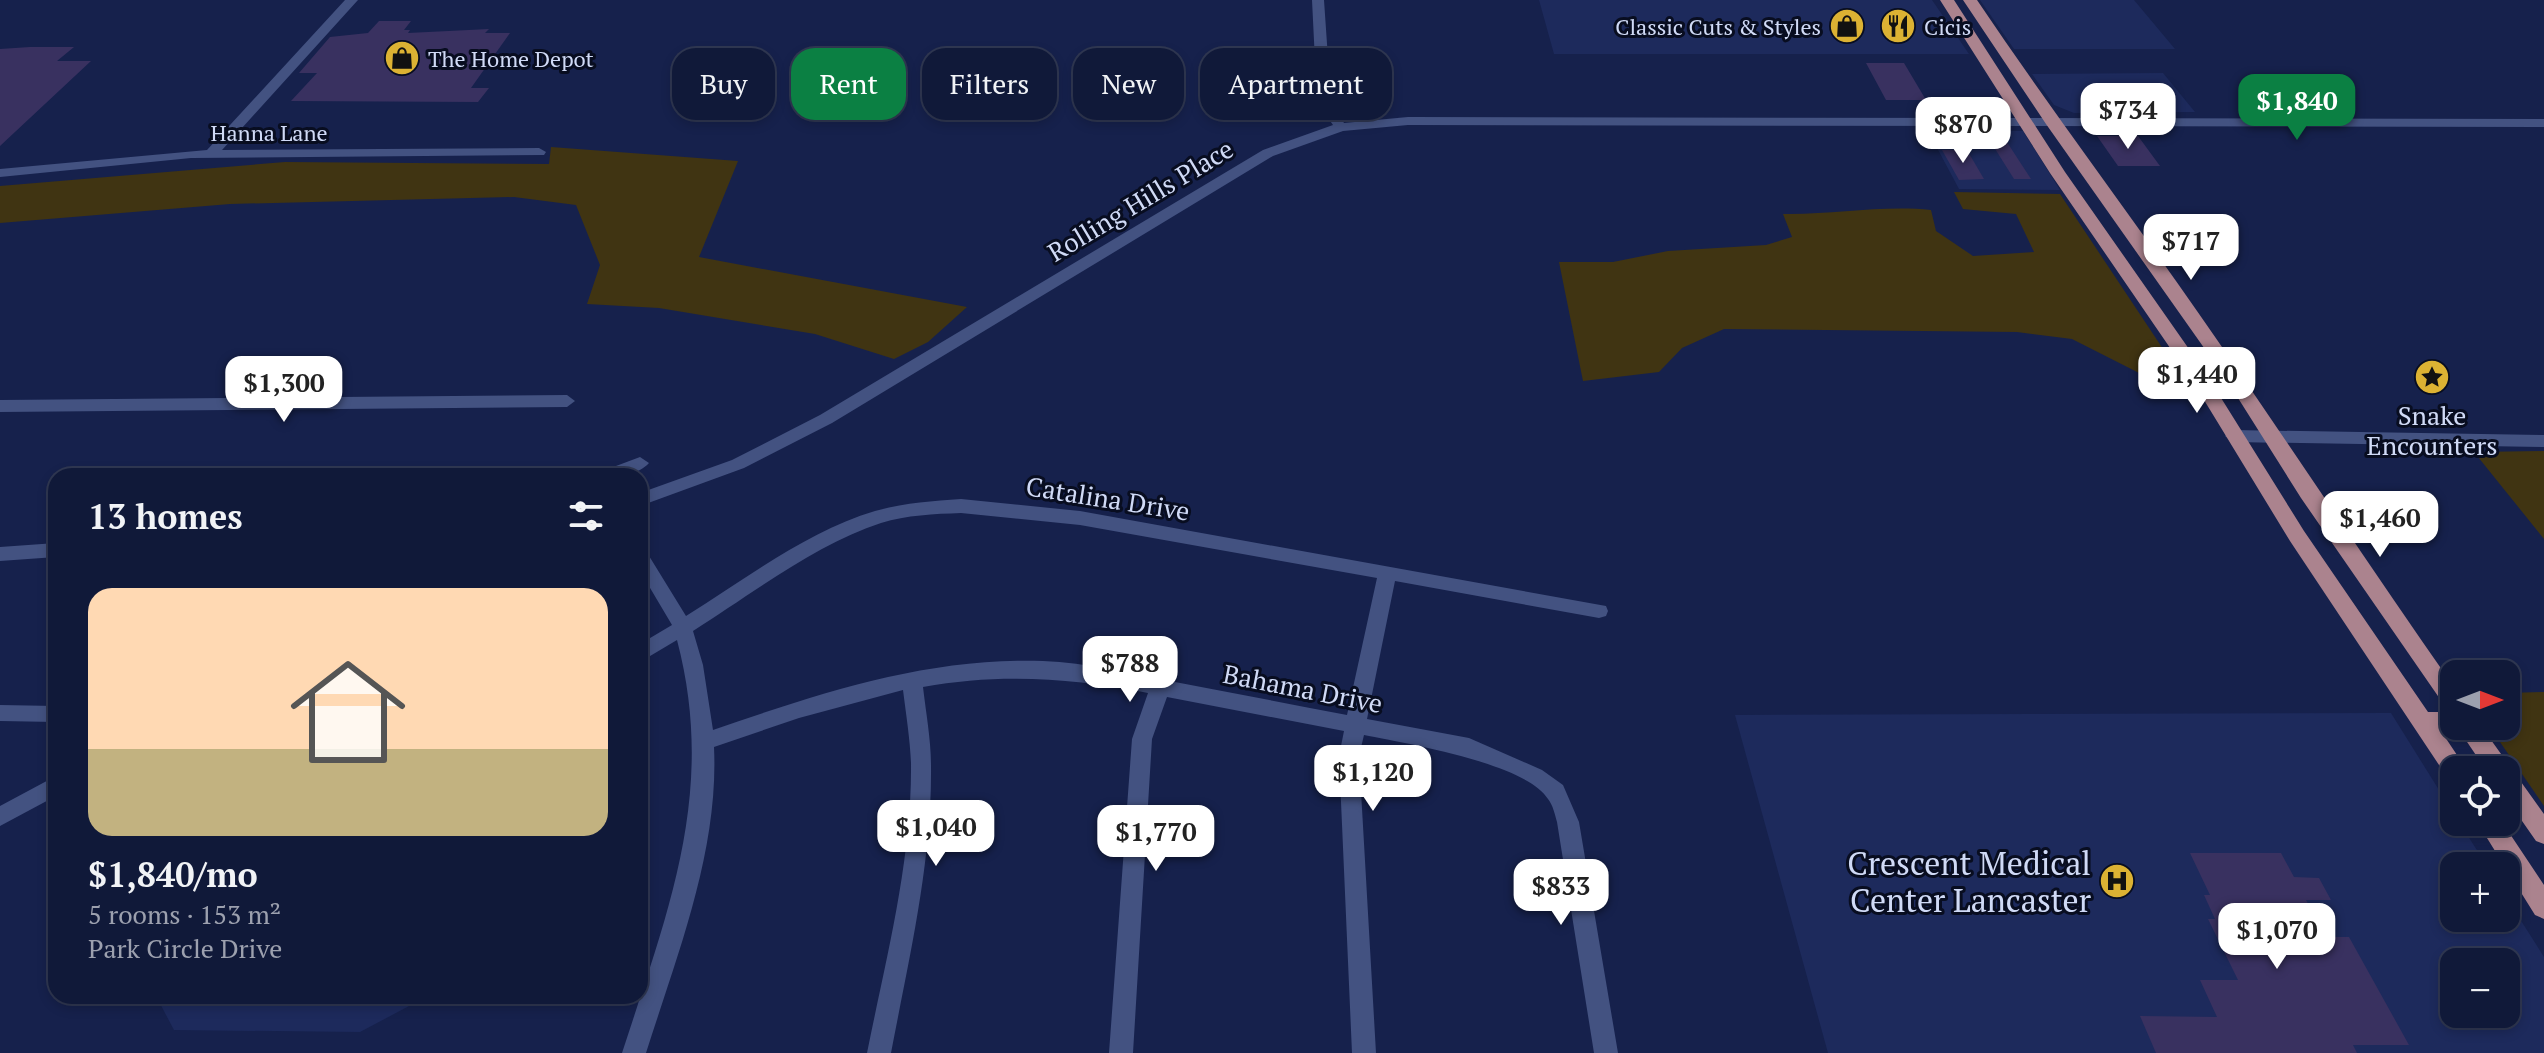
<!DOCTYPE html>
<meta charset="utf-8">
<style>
:root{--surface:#101939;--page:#192241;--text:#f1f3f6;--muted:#9ca0ae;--line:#303853;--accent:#0b8043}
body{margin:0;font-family:"PT Serif",serif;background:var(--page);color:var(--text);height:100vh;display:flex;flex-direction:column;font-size:30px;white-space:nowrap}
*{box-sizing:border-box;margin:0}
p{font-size:26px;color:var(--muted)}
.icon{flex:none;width:44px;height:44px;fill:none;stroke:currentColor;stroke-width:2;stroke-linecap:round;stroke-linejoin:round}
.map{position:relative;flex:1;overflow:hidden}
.panel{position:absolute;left:48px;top:468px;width:600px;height:536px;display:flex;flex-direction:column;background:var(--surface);border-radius:24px;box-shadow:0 4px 12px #0003,0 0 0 2px var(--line)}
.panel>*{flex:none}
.guide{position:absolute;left:672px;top:48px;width:760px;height:72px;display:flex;gap:16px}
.needle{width:52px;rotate:90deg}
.controls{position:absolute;left:2440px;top:660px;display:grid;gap:16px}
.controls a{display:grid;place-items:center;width:80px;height:80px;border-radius:16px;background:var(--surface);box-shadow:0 4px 12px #0003,0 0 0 2px var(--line);font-size:40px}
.price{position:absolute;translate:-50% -68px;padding:0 18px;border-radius:16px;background:#fff;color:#222;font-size:26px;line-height:52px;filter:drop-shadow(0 2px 4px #0008)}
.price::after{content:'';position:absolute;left:50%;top:48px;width:24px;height:18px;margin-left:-12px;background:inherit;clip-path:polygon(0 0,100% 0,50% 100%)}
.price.active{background:var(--accent);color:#fff}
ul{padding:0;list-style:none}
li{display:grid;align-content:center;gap:16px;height:424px;padding:0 40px}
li+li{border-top:2px solid var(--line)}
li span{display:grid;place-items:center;height:248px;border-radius:24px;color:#555}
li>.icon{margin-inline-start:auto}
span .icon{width:144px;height:144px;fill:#fffc;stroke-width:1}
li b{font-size:34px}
h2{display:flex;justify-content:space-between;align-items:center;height:96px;padding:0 40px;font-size:34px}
.tag{padding:0 28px;border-radius:24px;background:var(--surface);box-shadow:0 4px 12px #0003,0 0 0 2px var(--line);font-size:28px;line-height:72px}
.tag.active{background:var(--accent);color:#fff}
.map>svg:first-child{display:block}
.built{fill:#1d2a5c;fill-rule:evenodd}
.green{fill:#403412}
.building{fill:#393160}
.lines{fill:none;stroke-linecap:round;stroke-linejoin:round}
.minor{fill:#435281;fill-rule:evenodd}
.major{fill:#ab838e;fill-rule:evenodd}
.labels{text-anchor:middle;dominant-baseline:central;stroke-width:6;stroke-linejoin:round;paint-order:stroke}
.far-poi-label{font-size:22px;fill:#d0daf6;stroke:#080d20;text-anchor:start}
.far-street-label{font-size:22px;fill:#d0daf6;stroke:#080d20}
.street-label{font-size:26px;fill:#d0daf6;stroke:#080d20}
.poi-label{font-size:26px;fill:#d0daf6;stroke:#080d20}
.near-poi-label{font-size:32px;fill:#d0daf6;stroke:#080d20;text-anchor:end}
</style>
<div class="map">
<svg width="2544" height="1053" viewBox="0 0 2544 1053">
<rect width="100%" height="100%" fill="#16214c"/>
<path class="built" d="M 1539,0 L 1932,0 L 1969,54 L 1554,54 Z
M 1980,0 L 2134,0 L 2175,49 L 2014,49 Z
M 2163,73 L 2195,112 L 2074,113 L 2054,105 L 2032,74 Z
M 1928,131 L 2023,131 L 2060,190 L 1959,189 Z
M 2391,713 L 2454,814 L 2454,822 L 2459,822 L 2487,866 L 2454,866 L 2454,918 L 2506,918 L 2506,897 L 2544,957 L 2544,1053 L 1828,1053 L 1735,715 ZM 2454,962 L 2506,962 L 2506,1014 L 2454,1014 Z
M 156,996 L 428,996 L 360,1032 L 174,1030 Z"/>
<path class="green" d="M 551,147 L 738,161 L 699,257 L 967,307 L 928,342 L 894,359 L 815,334 L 659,308 L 587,304 L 600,265 L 576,205 L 514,197 L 230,204 L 0,223 L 0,186 L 285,162 L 549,164 Z
M 1954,192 L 2060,194 L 2183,379 L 2145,376 L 2072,339 L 2017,332 L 1724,329 L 1682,348 L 1659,372 L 1583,381 L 1559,262 L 1613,262 L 1668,251 L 1766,245 L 1792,237 L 1783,214 C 1833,215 1881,205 1931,210 L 1936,231 L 1973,256 L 2034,252 L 2016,214 L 1963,209 Z
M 2544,451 L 2544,539 L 2474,452 Z
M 2544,692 L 2544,806 L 2489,726 L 2506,726 L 2506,693 Z"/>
<path class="building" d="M 379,21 L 411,21 L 404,30 L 410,30 L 408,33 L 489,29 L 485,33 L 510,33 L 471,88 L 489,88 L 478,102 L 291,101 L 317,73 L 299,73 L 330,37 L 368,33 Z
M 30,47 L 74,47 L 57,61 L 91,61 L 0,146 L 0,49 Z
M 1866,63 L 1904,63 L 1926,100 L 1886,100 Z
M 1987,136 L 2003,136 L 2031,179 L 2014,179 Z
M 2097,136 L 2138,136 L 2160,166 L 2118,166 Z
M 1942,150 L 1967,150 L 1984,179 L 1959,180 Z
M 2190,853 L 2281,853 L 2294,877 L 2319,878 L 2331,900 L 2306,900 L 2326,937 L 2349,937 L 2409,1045 L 2353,1045 L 2357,1053 L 2156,1053 L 2140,1016 L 2217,1017 L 2200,980 L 2238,980 L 2208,919 L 2215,919 L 2204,895 L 2210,895 Z"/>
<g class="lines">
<path class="minor" d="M 345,0 L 358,0 L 222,150 L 539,148 L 546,152 L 544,155 L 191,158 L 0,177 L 0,169 L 207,150 Z
M 1312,0 L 1324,0 L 1331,102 L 1344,123 L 1408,117 L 2544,119 L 2544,127 L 1408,125 L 1343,131 L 1273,156 L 832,423 L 744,468 L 640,506 L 640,493 L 732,460 L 820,415 L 1263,150 L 1333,125 L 1317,102 Z
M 567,395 L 575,401 L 567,407 L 0,412 L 0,400 Z
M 2233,430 L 2544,435 L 2544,447 L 2233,442 L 2225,436 Z
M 640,457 L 649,463 C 636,477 615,476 597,476 L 600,472 Z
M 961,499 L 1080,511 L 1606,606 L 1608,611 L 1606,616 L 1599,618 L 1395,581 L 1367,719 L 1469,738 L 1542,770 L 1563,785 L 1579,822 L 1618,1053 L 1594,1053 L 1557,822 C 1555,815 1553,805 1548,799 C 1526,763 1404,743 1364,735 L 1359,756 L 1376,1053 L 1352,1053 L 1339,756 L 1344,731 L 1167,697 L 1152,739 L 1133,1053 L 1109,1053 L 1132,739 L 1148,693 C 1072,678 1000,673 923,687 C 926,713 931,740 931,766 C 932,863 909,958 891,1053 L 867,1053 C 886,958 912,861 911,763 C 910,739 906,714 903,690 L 799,718 L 714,747 C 719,851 677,955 646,1053 L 622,1053 C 668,911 717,792 677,640 L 640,662 L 640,644 L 672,625 L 640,571 L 640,549 L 646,551 L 686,616 C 746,579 807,531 875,511 C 904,503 932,501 961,499 ZM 961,513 L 1080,525 L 1377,578 L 1347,715 C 1290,704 1232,693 1175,682 C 1131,673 1087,663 1043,661 C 928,657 820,693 713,730 L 703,665 L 693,631 C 750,595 818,543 881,523 C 907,515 934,514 961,513 Z
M 56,543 L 56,557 L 0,561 L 0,547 Z
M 0,705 L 56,706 L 56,722 L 0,721 Z
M 56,776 L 56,796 L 0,826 L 0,806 Z"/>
<path class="major" d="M 1940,0 L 1954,0 L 2065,172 L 2203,369 L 2304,531 L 2428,712 L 2449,712 L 2301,498 L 2226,379 L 2046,124 L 1963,0 L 1977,0 C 2062,126 2154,246 2239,372 C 2311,477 2381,583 2454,687 L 2454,726 L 2481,726 L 2544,814 L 2544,844 L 2536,841 L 2506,798 L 2506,770 L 2486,770 L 2459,730 L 2441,731 L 2467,770 L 2454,770 L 2454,780 L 2447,777 L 2290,541 L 2190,377 L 2050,173 Z
M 2477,822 L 2502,822 L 2544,885 L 2544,919 L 2535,915 Z"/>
</g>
<defs>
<g id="shop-disc" transform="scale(1.8)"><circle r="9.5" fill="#dcb233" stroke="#080d20"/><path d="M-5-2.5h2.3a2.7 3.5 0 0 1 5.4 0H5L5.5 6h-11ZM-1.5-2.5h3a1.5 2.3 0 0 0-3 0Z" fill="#111"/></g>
<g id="restaurant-disc" transform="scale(1.8)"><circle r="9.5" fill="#dcb233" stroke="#080d20"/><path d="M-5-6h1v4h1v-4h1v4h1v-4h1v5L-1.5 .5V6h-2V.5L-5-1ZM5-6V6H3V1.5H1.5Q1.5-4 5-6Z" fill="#111"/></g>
<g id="sight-disc" transform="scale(1.8)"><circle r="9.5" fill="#dcb233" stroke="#080d20"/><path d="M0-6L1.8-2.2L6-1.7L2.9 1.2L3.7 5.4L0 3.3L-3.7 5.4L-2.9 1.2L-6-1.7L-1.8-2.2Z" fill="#111"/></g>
<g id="hospital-disc" transform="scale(1.8)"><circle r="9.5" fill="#dcb233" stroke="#080d20"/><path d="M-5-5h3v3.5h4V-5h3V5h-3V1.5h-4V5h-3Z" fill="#111"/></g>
</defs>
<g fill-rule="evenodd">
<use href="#shop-disc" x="1847" y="26"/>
<use href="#restaurant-disc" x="1898" y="26"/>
<use href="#shop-disc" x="402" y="58"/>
<use href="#sight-disc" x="2432" y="377"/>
<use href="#hospital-disc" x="2117" y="881"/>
</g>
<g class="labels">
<g class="far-poi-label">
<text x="1821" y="26" text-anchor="end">Classic Cuts &amp; Styles</text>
<text x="1924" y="26">Cicis</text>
<text x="428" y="58">The Home Depot</text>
</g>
<g class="far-street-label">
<text x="269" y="132">Hanna Lane</text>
</g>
<g class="street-label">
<text transform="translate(1140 200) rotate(-31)">Rolling Hills Place</text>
<text transform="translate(1108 498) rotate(9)">Catalina Drive</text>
<text transform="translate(1303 688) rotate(11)">Bahama Drive</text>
</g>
<g class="poi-label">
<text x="2432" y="415">Snake<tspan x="2432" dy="30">Encounters</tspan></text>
</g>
<g class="near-poi-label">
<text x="2091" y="863">Crescent Medical<tspan x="2091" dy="37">Center Lancaster</tspan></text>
</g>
</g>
</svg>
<div class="controls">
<a><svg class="needle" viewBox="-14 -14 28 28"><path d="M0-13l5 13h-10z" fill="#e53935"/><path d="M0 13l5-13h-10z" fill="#9ca0ae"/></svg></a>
<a><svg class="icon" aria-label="locate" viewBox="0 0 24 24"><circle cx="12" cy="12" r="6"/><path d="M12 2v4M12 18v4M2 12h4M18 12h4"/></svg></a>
<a>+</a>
<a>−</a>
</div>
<b class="price active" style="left:2297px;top:142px">$1,840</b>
<b class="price" style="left:2128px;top:151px">$734</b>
<b class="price" style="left:1963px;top:165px">$870</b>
<b class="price" style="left:2191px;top:282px">$717</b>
<b class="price" style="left:2197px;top:415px">$1,440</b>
<b class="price" style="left:284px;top:424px">$1,300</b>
<b class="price" style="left:2380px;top:559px">$1,460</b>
<b class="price" style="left:1130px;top:704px">$788</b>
<b class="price" style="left:1373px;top:813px">$1,120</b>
<b class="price" style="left:936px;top:868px">$1,040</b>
<b class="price" style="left:1156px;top:873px">$1,770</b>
<b class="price" style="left:1561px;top:927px">$833</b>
<b class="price" style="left:2277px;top:971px">$1,070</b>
<div class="guide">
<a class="tag">Buy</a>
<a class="tag active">Rent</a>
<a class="tag">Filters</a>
<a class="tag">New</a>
<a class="tag">Apartment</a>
</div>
<section class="panel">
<h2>13 homes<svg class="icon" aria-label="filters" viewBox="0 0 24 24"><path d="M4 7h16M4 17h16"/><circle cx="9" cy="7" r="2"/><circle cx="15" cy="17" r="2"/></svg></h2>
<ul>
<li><span style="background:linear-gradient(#ffd9b3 65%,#c2b280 0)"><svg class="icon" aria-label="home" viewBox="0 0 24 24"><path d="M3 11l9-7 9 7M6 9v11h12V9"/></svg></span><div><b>$1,840/mo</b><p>5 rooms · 153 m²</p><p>Park Circle Drive</p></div></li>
</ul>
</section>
</div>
